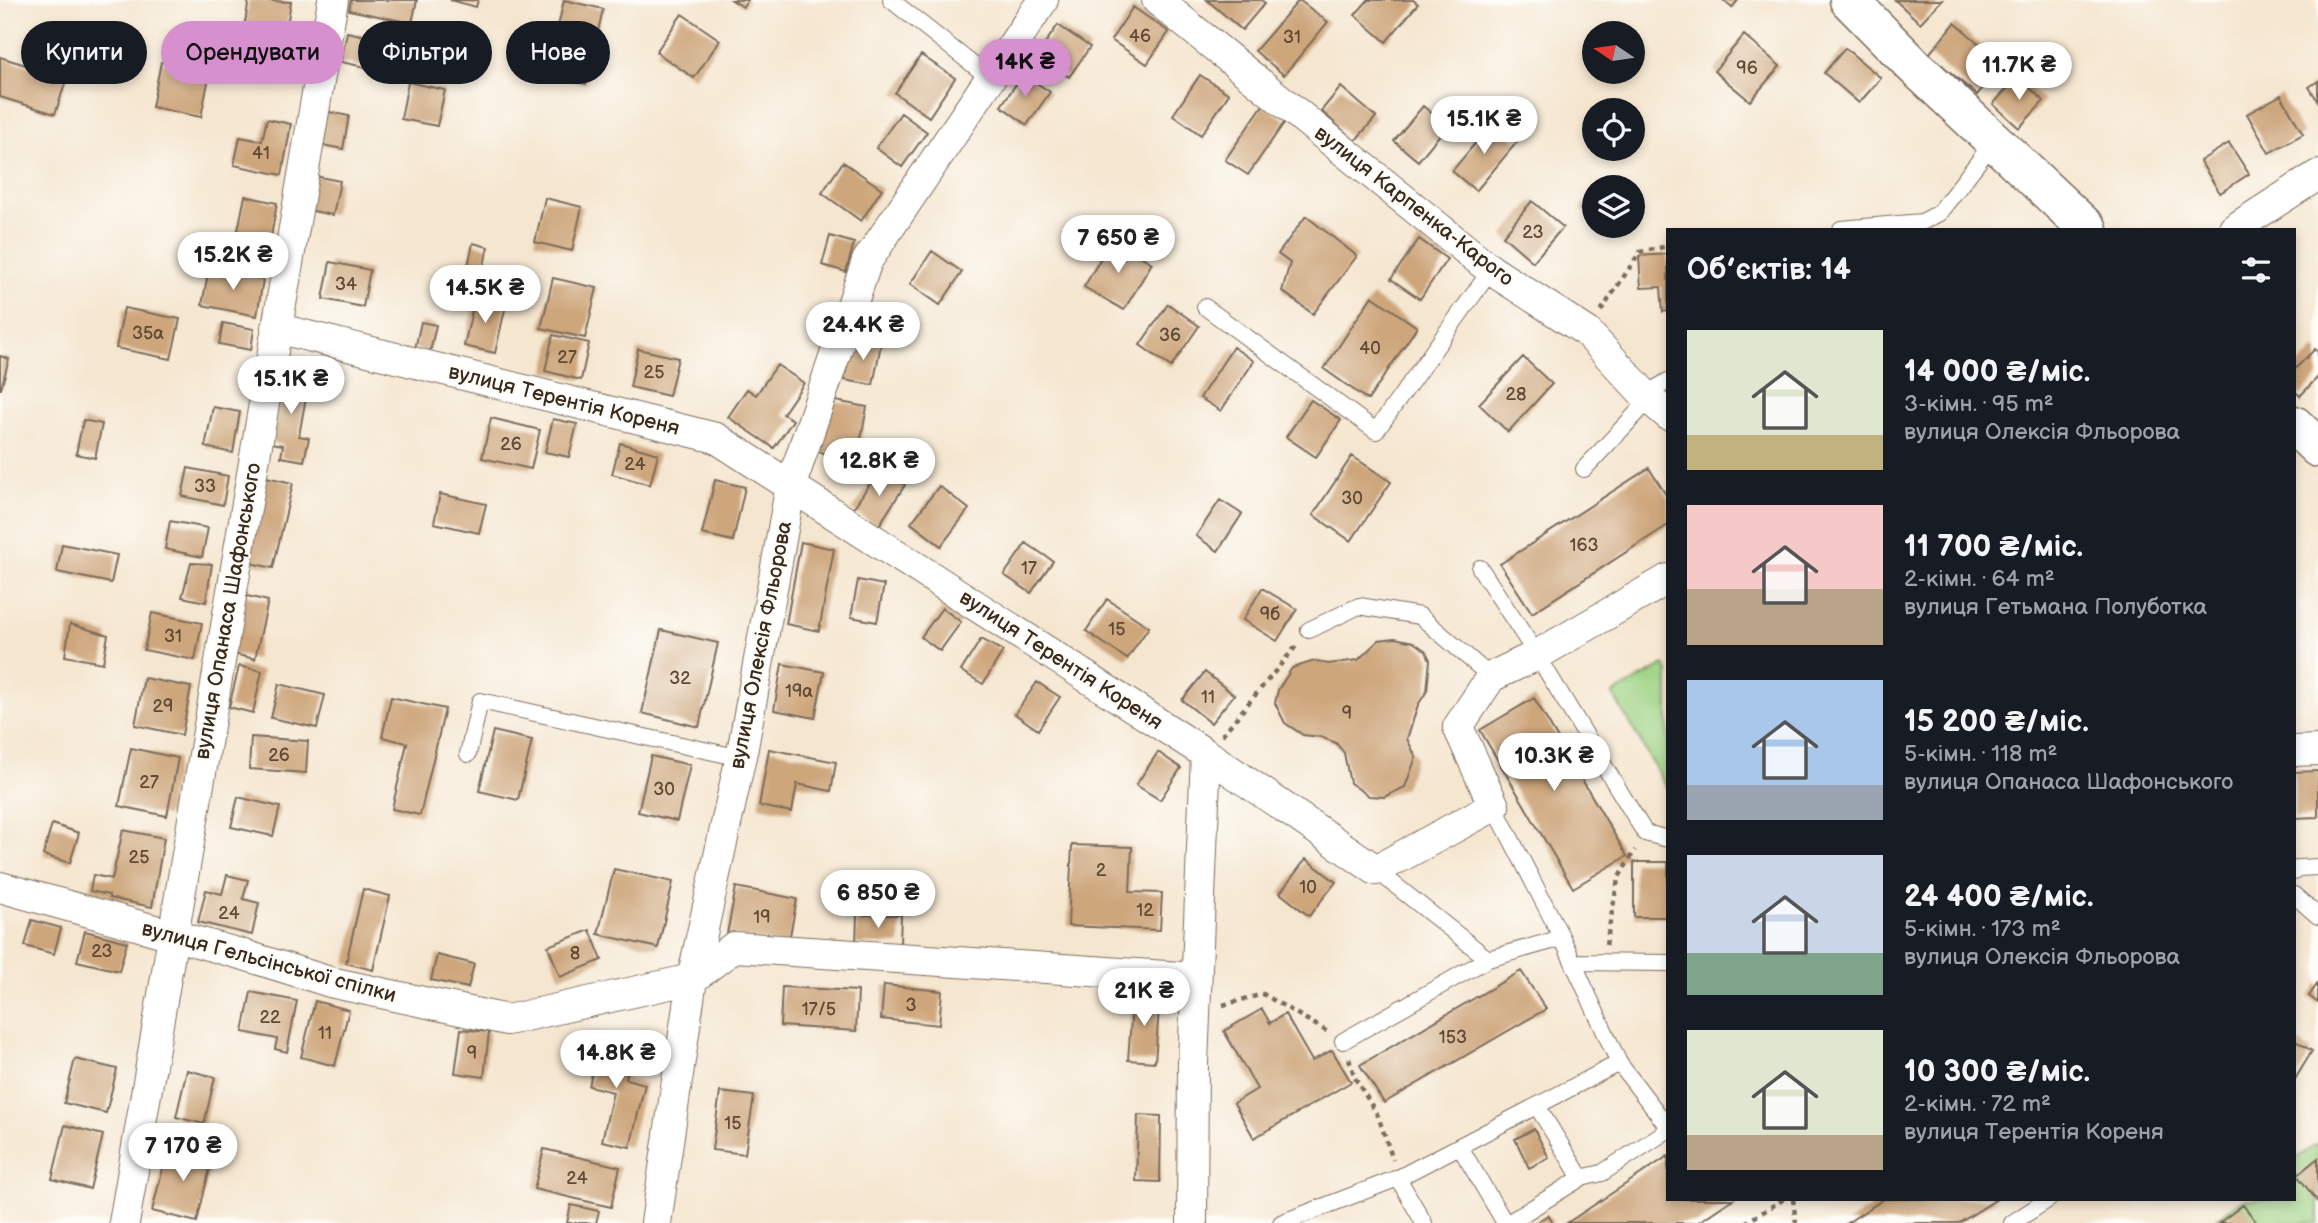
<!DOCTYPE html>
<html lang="uk">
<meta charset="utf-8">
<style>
:root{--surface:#171b24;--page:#20242c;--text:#f1f3f6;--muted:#9ea1a6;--accent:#d690ce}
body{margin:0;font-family:"Balsamiq Sans",sans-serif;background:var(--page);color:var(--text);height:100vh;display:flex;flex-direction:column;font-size:26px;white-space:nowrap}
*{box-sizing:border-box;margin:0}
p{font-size:23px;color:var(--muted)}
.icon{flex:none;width:38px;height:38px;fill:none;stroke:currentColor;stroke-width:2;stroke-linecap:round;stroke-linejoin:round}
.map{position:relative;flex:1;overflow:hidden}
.side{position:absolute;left:1666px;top:228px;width:630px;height:973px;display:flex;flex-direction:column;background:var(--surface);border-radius:0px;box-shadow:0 4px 10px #0003}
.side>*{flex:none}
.top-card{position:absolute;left:21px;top:21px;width:665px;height:63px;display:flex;gap:14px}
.needle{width:46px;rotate:283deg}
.fabs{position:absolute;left:1582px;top:21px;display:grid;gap:14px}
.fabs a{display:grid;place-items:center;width:63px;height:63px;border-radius:50%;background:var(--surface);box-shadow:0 4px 10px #0003;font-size:35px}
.price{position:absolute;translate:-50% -60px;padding:0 16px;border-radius:24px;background:#fff;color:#222;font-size:23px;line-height:46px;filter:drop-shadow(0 2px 4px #0008)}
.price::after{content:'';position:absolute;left:50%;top:42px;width:21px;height:16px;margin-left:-10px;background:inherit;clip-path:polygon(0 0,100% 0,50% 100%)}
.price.current{background:var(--accent);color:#111}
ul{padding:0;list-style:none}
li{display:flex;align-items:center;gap:21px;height:175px;padding:0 21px}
li span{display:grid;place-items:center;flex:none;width:196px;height:140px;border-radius:0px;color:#555}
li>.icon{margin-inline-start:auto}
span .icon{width:84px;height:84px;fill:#fffc;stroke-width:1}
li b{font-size:30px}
h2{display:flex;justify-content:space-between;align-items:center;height:84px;padding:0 21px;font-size:30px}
.chip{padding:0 24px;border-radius:32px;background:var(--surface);box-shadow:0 4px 10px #0003;font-size:24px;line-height:63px}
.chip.current{background:var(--accent);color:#111}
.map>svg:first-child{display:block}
.green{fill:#9dd283;stroke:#6c7e50;stroke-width:2}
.building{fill:#cda67b}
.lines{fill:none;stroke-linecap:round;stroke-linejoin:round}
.service-casing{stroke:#7c6c5c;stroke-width:18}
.minor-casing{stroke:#7c6c5c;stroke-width:32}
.tertiary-casing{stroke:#7c6c5c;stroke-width:41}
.path{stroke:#7c6c5c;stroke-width:4.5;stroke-dasharray:5 5;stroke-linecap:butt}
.service{stroke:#fff;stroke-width:16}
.minor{stroke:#fff;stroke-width:30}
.tertiary{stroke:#fff;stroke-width:38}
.labels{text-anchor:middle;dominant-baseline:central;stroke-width:5;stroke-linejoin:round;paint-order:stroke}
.number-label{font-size:18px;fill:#604935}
.street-label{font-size:21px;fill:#3b2a1e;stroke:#fdfcf7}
</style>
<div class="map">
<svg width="2318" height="1223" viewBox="0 0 2318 1223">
<rect width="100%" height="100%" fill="#fdfcf7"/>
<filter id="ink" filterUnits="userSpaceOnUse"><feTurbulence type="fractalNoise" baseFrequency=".0143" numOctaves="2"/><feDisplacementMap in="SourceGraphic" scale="14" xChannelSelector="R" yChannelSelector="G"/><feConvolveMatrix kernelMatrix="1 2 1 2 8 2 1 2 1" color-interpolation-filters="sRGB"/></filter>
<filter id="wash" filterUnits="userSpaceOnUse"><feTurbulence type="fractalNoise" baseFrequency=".00686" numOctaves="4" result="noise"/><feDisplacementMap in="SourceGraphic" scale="28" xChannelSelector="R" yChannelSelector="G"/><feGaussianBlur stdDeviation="1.57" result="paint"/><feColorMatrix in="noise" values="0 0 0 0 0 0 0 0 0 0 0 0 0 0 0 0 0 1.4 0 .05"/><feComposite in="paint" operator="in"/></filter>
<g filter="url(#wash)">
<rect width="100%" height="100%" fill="#f5e6d0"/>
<path class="green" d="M 1664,665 L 1668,672 L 1668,790 L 1613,694 Z
M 2318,1143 L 2318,1223 L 2211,1223 L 2243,1199 L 2294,1199 L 2294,1160 Z"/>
<g id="blocks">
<path class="building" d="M 249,0 L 291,2 L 284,42 L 243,33 Z
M 351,0 L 417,0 L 412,23 L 349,10 Z
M 450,0 L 478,0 L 476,7 Z
M 564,0 L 603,9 L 586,84 L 547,75 Z
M 732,0 L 748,0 L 743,7 Z
M 1207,0 L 1261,0 L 1265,3 L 1242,30 Z
M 1299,0 L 1328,22 L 1284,75 L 1255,51 Z
M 1368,0 L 1413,0 L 1418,4 L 1386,42 L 1355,15 Z
M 1723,0 L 1738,0 L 1732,8 Z
M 1895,0 L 1942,0 L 1920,23 Z
M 1133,7 L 1169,32 L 1147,64 L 1111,40 Z
M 682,14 L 720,40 L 694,78 L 656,52 Z
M 1955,23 L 2003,64 L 1977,95 L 1929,54 Z
M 1058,25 L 1090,47 L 1069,77 L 1037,55 Z
M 347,32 L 385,40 L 379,70 L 341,62 Z
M 1744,35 L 1780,66 L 1750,101 L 1714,71 Z
M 1845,48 L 1881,78 L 1859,103 L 1824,73 Z
M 921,55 L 955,78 L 929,117 L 895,93 Z
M 0,57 L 67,78 L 55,114 L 0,97 Z
M 161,62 L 210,72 L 201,117 L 152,107 Z
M 1023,74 L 1050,92 L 1027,125 L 1001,106 Z
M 1200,75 L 1229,94 L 1201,135 L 1173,115 Z
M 2018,77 L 2044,101 L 2019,128 L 1993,104 Z
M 2318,81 L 2318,101 L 2309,87 Z
M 408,82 L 445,90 L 437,126 L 401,119 Z
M 1341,87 L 1376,117 L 1355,141 L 1321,111 Z
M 2281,95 L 2303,134 L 2269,153 L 2247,114 Z
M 1263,105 L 1286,120 L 1248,175 L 1225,160 Z
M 1423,106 L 1447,126 L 1418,161 L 1394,141 Z
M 324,111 L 349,116 L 343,149 L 317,144 Z
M 901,113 L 927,132 L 902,167 L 876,148 Z
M 267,119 L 291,124 L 282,175 L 234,165 L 240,137 L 262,141 Z
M 1493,122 L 1517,142 L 1476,191 L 1452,171 Z
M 2229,143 L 2249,174 L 2220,193 L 2200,161 Z
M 843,162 L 882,189 L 861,221 L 822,193 Z
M 310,175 L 340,181 L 333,215 L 303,209 Z
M 1594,192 L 1594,219 L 1581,209 Z
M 245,196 L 277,203 L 270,242 L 237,235 Z
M 545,198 L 582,207 L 572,251 L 535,242 Z
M 1532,201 L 1563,227 L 1533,262 L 1503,236 Z
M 1306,216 L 1357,256 L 1313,314 L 1282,291 L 1290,263 L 1278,254 Z
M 830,236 L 854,243 L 846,272 L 822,265 Z
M 1112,239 L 1152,263 L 1124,310 L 1084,287 Z
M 1419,239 L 1447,259 L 1420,299 L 1391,279 Z
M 473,243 L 488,247 L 479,288 L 464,285 Z
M 932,251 L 962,272 L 940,305 L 910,284 Z
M 1668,254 L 1668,311 L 1663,312 L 1661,287 L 1641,288 L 1639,256 Z
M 330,262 L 370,270 L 363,307 L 323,299 Z
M 209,268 L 263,279 L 257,316 L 202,305 Z
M 553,278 L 597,288 L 585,338 L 541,328 Z
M 1372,296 L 1417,327 L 1368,400 L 1324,369 Z
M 475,298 L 506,305 L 495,353 L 464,346 Z
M 1168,304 L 1199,326 L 1171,367 L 1140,345 Z
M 124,308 L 180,319 L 171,359 L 116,348 Z
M 421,322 L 436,325 L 430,352 L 415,349 Z
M 223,323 L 254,329 L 251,350 L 219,344 Z
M 553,335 L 589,343 L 581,380 L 545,371 Z
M 853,338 L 881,344 L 873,385 L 844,380 Z
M 1233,347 L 1254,361 L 1221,411 L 1200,398 Z
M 638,349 L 678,358 L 669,396 L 630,387 Z
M 2315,349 L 2318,352 L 2318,377 L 2300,396 L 2294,390 L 2294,370 Z
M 0,356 L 9,359 L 1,389 L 0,389 Z
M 1523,357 L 1552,384 L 1508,432 L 1479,404 Z
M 777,365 L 804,383 L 783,414 L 793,420 L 774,448 L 728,417 L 747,389 L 756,395 Z
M 284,371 L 310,375 L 299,436 L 309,438 L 304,461 L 281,457 L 283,445 L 271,443 Z
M 830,400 L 867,407 L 857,460 L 819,452 Z
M 1311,400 L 1341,420 L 1316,457 L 1286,437 Z
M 213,407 L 240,412 L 233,453 L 205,447 Z
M 491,418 L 540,430 L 531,469 L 482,458 Z
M 553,419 L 577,424 L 569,457 L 545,452 Z
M 83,420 L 102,424 L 95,458 L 76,454 Z
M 620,443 L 658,454 L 650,485 L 612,474 Z
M 1352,456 L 1391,482 L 1351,541 L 1313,515 Z
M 188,468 L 228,476 L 223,505 L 182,496 Z
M 1649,468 L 1668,498 L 1668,525 L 1532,613 L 1500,564 Z
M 880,469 L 905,485 L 878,527 L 852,510 Z
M 266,477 L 293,483 L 273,568 L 246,562 Z
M 715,480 L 745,487 L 733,541 L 702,534 Z
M 939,486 L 969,509 L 941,546 L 911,523 Z
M 440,494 L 486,504 L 479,533 L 434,523 Z
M 1220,500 L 1242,514 L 1218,551 L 1196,536 Z
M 170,521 L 208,528 L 202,557 L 165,549 Z
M 801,542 L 834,549 L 819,631 L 786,624 Z
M 1026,543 L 1053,561 L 1031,593 L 1004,575 Z
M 62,544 L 117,555 L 111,583 L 57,572 Z
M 191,563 L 212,564 L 206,602 L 182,597 Z
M 858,580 L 884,585 L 877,622 L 851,617 Z
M 1262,588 L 1297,609 L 1277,641 L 1243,620 Z
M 243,595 L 268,601 L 255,659 L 229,653 Z
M 1107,599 L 1149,627 L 1127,659 L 1086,631 Z
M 942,608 L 961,622 L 940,651 L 921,637 Z
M 152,613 L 202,623 L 195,660 L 144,650 Z
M 70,624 L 108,635 L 103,663 L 65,656 Z
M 661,630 L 718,643 L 699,727 L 642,713 Z
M 1395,638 L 1413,642 L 1426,651 L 1430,660 L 1427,691 L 1418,705 L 1407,739 L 1416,757 L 1405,787 L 1384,797 L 1369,796 L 1350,783 L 1344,753 L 1336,743 L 1321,737 L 1303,735 L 1285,723 L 1275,703 L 1278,690 L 1292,668 L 1315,661 L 1328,664 L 1358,660 L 1379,640 Z
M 981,639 L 1003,651 L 983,684 L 961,671 Z
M 782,664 L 824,672 L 815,718 L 774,710 Z
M 239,666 L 262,671 L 253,713 L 229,707 Z
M 1205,672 L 1234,695 L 1211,723 L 1182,700 Z
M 144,678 L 191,687 L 182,735 L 135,725 Z
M 1037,682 L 1060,697 L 1038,730 L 1015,714 Z
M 279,684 L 325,695 L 317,728 L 271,718 Z
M 391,697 L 445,709 L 420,815 L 392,809 L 407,743 L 382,737 Z
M 1534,698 L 1627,856 L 1573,888 L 1480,730 Z
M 493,731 L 532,740 L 518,800 L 479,791 Z
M 251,737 L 308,741 L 306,773 L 249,769 Z
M 131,748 L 178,758 L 167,816 L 119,806 Z
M 769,749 L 836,762 L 831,791 L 797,784 L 792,812 L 759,806 Z
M 1158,752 L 1181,768 L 1160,800 L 1136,785 Z
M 651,756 L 690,765 L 677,821 L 638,812 Z
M 2318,771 L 2318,817 L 2294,818 L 2294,772 Z
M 238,797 L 280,807 L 273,836 L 231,827 Z
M 52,824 L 79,833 L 70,863 L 43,855 Z
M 123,830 L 164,838 L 152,907 L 109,898 L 109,895 L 90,891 L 93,875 L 112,879 Z
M 1072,845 L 1132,847 L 1130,892 L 1162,893 L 1160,930 L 1068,926 Z
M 1306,859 L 1336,882 L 1309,916 L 1280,893 Z
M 1634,862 L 1668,862 L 1668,917 L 1634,917 Z
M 614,869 L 673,882 L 658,948 L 598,934 Z
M 227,875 L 248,880 L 243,899 L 259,903 L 252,935 L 198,922 L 206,890 L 222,894 Z
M 736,887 L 797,899 L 788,946 L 727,934 Z
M 363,889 L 390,896 L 373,970 L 346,963 Z
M 857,915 L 901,915 L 900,944 L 856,944 Z
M 32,920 L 61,928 L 54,954 L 25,946 Z
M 590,930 L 602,960 L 560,977 L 548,946 Z
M 85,931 L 127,942 L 119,971 L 77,961 Z
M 437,955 L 474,964 L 468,988 L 431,980 Z
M 1521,971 L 1546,1009 L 1384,1103 L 1360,1065 Z
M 2318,983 L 2318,1003 L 2309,996 Z
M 884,985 L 942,991 L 939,1025 L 881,1019 Z
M 782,987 L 858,991 L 856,1031 L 780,1026 Z
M 251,992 L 297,1001 L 287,1052 L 275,1049 L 277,1039 L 243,1032 Z
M 1133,993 L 1160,995 L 1155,1062 L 1128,1060 Z
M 315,1001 L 349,1010 L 335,1066 L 301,1057 Z
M 1262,1009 L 1270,1023 L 1285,1014 L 1312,1061 L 1332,1050 L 1351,1082 L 1254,1138 L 1234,1103 L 1257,1089 L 1224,1031 Z
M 461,1029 L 489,1032 L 484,1077 L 455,1073 Z
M 2294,1040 L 2312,1051 L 2294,1081 Z
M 589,1041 L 631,1050 L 626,1079 L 645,1084 L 630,1147 L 602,1141 L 613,1092 L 589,1086 L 594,1066 L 583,1064 Z
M 75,1059 L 117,1069 L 106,1113 L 64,1103 Z
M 187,1070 L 215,1077 L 204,1124 L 176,1117 Z
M 720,1092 L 754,1096 L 745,1154 L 712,1150 Z
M 1138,1115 L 1161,1116 L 1160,1182 L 1136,1181 Z
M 65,1125 L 103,1135 L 90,1189 L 52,1179 Z
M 1534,1129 L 1549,1158 L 1529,1168 L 1515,1139 Z
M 169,1144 L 213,1155 L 197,1222 L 152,1211 Z
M 544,1149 L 620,1167 L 611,1207 L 534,1189 Z
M 1668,1156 L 1668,1199 L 1733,1199 L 1697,1223 L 1567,1223 Z
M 2318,1158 L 2318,1202 L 2297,1175 Z
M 1884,1199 L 1997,1199 L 1959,1223 L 1847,1223 Z
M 571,1205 L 599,1211 L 596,1223 L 567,1223 Z
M 2243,1205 L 2257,1223 L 2219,1223 Z
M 1548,1215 L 1553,1223 L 1535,1223 Z"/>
</g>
</g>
<g filter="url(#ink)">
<use href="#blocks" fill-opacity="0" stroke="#7c6c5c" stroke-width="2"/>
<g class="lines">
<g class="service-casing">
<path id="service" d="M 891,0 L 991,79
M 1841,229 L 1922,222 L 1939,213 L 1995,140
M 1205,307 L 1376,431 L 1491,270
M 1645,395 L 1668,381
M 1584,469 L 1649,400
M 1480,568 L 1537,655 L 1645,833 L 1668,839
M 1309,630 L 1359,606 L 1420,616 L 1491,677
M 468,754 L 480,701 L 741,758
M 1376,870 L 1488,959 L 1562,938
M 2294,872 L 2299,868 L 2318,867
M 2294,895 L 2318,916
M 1573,962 L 1668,963
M 1343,1041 L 1488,959
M 1619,1063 L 1668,1127
M 1537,1106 L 1581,1178
M 1460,1147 L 1505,1223
M 1398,1178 L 1424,1223
M 1281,1223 L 1398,1178 L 1619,1063 L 1562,938 L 1494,806
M 1508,1223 L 1581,1178 L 1602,1173 L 1668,1130
M 2012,1223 L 2049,1199"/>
</g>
<g class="minor-casing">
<path id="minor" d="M 1157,0 L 1491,270 L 1587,332 L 1645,395 L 1668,415
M 2234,229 L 2318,175
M 276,328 L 716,438 L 1206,754 L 1376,870 L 1494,806 L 1458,727 L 1491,677 L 1537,655 L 1668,579
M 2294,751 L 2318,750
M 0,887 L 244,955 L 330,982 L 507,1020 L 692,979 L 734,947 L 1196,978
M 124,1223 L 333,0
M 656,1223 L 692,979 L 743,747 L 791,485 L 867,261 L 1043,0
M 1192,1223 L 1193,1063 L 1206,754"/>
</g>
<g class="tertiary-casing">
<path id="tertiary" d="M 1849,0 L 1913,65 L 2088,229
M 2294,425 L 2318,448"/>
</g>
<path class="path" d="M 1601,311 L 1640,252 L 1668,246
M 1222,735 L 1297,645
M 1606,945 L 1618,879 L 1635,850
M 1223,1005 L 1263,994 L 1328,1032
M 1349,1059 L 1355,1078 L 1378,1116 L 1393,1160
M 1793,1199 L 1796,1223
M 1745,1223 L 1784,1199"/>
<use href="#service" class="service"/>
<use href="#minor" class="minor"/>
<use href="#tertiary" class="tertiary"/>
</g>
</g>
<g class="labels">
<g class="number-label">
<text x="1140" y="36">46</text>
<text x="1292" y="37">31</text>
<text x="1747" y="68">96</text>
<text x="261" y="153">41</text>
<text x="1533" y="232">23</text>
<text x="346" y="284">34</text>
<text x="148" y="333">35а</text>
<text x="1170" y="335">36</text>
<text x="1370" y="348">40</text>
<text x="567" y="357">27</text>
<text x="654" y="372">25</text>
<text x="1516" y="394">28</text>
<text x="511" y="444">26</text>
<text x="635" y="464">24</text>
<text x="205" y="486">33</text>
<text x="1352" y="498">30</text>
<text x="1584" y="545">163</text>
<text x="1029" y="568">17</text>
<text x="1270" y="614">9б</text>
<text x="1117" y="629">15</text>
<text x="173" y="636">31</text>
<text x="680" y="678">32</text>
<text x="799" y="691">19а</text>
<text x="1208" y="697">11</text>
<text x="163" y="706">29</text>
<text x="1347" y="713">9</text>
<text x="279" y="755">26</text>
<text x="149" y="782">27</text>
<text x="664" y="789">30</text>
<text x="139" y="857">25</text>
<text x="1101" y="870">2</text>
<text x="1308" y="887">10</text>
<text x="1145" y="910">12</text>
<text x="229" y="913">24</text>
<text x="762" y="917">19</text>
<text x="102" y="951">23</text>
<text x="575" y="953">8</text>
<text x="911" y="1005">3</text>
<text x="819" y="1009">17/5</text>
<text x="270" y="1017">22</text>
<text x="325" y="1033">11</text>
<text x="1453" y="1037">153</text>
<text x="472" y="1053">9</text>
<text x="733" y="1123">15</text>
<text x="577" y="1178">24</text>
</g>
<g class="street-label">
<text transform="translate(1414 206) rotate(38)">вулиця Карпенка-Карого</text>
<text transform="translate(564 400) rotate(14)">вулиця Терентія Кореня</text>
<text transform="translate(228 611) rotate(-80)">вулиця Опанаса Шафонського</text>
<text transform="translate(761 645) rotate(-79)">вулиця Олексія Фльорова</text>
<text transform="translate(1061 660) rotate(33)">вулиця Терентія Кореня</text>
<text transform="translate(269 962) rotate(15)">вулиця Гельсінської спілки</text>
</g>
</g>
</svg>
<div class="fabs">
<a><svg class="needle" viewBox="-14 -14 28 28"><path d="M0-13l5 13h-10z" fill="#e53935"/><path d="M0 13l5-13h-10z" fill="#9ea1a6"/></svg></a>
<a><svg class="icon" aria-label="locate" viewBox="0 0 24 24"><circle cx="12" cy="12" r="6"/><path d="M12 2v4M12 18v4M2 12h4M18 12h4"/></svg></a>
<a><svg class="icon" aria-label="layers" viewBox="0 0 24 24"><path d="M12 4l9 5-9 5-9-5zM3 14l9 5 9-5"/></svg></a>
</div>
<b class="price current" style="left:1025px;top:99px">14K ₴</b>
<b class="price" style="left:2019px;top:102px">11.7K ₴</b>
<b class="price" style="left:1484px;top:156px">15.1K ₴</b>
<b class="price" style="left:1118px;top:275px">7 650 ₴</b>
<b class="price" style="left:233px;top:292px">15.2K ₴</b>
<b class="price" style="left:485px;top:325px">14.5K ₴</b>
<b class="price" style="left:863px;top:362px">24.4K ₴</b>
<b class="price" style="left:291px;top:416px">15.1K ₴</b>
<b class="price" style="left:879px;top:498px">12.8K ₴</b>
<b class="price" style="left:1554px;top:793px">10.3K ₴</b>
<b class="price" style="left:878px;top:930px">6 850 ₴</b>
<b class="price" style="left:1144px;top:1028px">21K ₴</b>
<b class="price" style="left:616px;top:1090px">14.8K ₴</b>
<b class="price" style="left:183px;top:1183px">7 170 ₴</b>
<div class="top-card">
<a class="chip">Купити</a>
<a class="chip current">Орендувати</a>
<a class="chip">Фільтри</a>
<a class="chip">Нове</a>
</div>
<section class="side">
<h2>Об’єктів: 14<svg class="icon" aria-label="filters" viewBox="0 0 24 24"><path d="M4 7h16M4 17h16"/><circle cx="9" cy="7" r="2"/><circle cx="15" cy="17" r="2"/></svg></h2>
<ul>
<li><span style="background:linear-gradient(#dfe7d0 75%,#c2b280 0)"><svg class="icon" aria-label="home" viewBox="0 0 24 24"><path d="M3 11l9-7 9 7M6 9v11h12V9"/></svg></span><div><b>14 000 ₴/міс.</b><p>3-кімн. · 95 m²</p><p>вулиця Олексія Фльорова</p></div></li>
<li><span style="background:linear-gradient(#f6c9c9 60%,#b9a48a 0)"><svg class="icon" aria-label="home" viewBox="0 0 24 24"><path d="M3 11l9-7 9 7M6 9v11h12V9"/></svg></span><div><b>11 700 ₴/міс.</b><p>2-кімн. · 64 m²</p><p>вулиця Гетьмана Полуботка</p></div></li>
<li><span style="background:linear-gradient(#a9c7e8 75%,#9aa5b1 0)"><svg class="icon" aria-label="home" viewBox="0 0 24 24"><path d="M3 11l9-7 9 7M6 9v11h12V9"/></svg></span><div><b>15 200 ₴/міс.</b><p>5-кімн. · 118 m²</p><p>вулиця Опанаса Шафонського</p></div></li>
<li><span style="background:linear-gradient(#c9d6e8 70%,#7fa58c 0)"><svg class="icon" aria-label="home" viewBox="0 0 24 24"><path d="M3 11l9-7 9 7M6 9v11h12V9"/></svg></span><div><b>24 400 ₴/міс.</b><p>5-кімн. · 173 m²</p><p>вулиця Олексія Фльорова</p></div></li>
<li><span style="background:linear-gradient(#dfe7d0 75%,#b9a48a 0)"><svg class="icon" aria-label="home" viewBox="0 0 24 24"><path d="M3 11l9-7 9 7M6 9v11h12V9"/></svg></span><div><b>10 300 ₴/міс.</b><p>2-кімн. · 72 m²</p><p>вулиця Терентія Кореня</p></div></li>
</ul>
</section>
</div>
